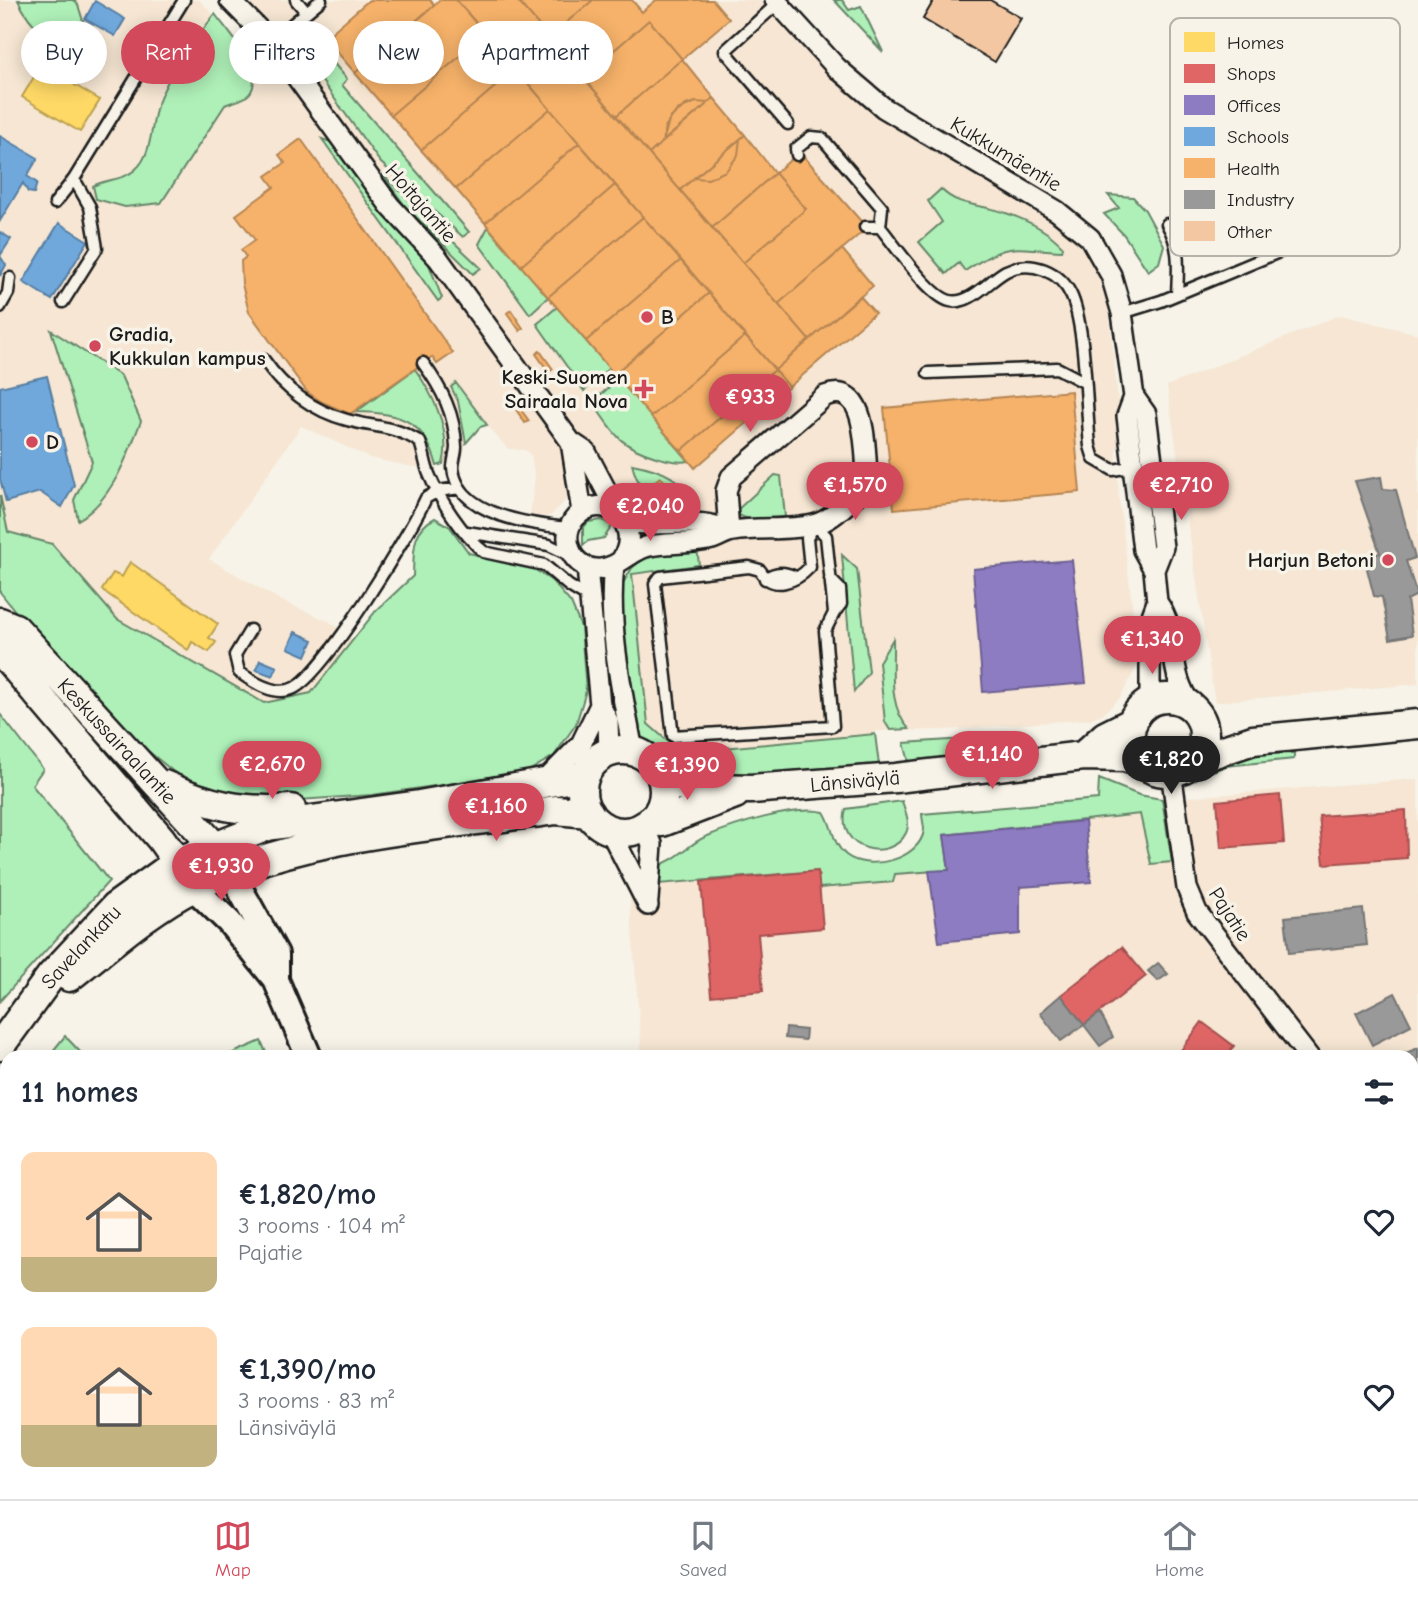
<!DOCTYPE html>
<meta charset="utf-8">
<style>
:root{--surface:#fff;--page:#f2f2f3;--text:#1f2937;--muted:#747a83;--line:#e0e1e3;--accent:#d1495b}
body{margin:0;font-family:"Comic Neue",sans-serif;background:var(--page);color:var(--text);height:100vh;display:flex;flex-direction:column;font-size:26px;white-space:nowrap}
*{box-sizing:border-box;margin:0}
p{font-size:23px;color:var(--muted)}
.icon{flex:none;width:38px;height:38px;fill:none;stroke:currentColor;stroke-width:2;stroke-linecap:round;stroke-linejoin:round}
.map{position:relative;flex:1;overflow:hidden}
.panel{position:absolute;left:0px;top:1050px;width:1419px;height:450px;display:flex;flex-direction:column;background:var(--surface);border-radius:21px 21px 0 0;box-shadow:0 4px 18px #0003}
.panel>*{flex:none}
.top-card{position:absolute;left:21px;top:21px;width:700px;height:63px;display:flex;gap:14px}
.price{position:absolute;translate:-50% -60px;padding:0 16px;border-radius:24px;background:var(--accent);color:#fff;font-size:23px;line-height:46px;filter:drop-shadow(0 2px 4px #0008)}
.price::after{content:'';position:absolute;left:50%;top:42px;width:21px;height:16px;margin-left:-10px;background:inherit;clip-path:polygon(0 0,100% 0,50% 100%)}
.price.active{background:#222;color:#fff}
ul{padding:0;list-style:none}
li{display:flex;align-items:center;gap:21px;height:175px;padding:0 21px}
li span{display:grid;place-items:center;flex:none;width:196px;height:140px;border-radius:14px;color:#555}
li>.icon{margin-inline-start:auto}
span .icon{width:84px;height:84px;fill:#fffc;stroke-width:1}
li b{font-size:30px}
h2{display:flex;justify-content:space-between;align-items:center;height:84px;padding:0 21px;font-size:30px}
.tag{padding:0 24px;border-radius:32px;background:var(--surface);box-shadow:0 4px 18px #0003;font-size:24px;line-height:63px}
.tag.active{background:var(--accent);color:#fff}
.tabs{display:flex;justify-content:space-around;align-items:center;height:98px;border-top:2px solid var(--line);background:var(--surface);font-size:19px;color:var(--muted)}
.tabs a{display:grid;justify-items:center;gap:4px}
.tabs .active{color:var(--accent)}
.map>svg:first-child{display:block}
.built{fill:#f6e6d3}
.green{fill:#aff0b8;stroke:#66866a;stroke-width:2}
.homes{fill:#ffd966;stroke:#bba050;stroke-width:2}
.shops{fill:#e06666;stroke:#a55050;stroke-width:2}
.offices{fill:#8e7cc3;stroke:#6c5f91;stroke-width:2}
.schools{fill:#6fa8dc;stroke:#567ea2;stroke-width:2}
.health{fill:#f6b26b;stroke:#b58553;stroke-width:2}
.industry{fill:#999;stroke:#747474;stroke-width:2}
.building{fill:#f3c7a2;stroke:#1c1c1c;stroke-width:2}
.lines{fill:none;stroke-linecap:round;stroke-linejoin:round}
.service-casing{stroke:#1c1c1c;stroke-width:15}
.minor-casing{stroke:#1c1c1c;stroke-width:24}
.tertiary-casing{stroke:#1c1c1c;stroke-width:30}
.secondary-casing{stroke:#1c1c1c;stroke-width:33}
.service{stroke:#f7f3e8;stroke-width:10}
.minor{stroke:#f7f3e8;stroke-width:19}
.tertiary{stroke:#f7f3e8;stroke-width:24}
.secondary{stroke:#f7f3e8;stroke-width:28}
.rail-casing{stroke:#1c1c1c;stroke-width:8}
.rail{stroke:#f7f3e8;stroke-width:5;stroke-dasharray:16;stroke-linecap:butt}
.poi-dot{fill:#d1495b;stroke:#f7f3e8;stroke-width:2.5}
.labels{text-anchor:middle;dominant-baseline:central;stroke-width:7;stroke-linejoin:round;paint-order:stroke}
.street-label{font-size:21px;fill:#1c1c1c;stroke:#f7f3e8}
.poi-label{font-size:21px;font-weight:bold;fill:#1c1c1c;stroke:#f7f3e8;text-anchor:start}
.key{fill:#f7f3e8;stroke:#b5b2ab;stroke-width:2}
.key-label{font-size:19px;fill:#1c1c1c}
</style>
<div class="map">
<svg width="1418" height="1499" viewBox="0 0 1418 1499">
<rect width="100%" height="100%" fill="#f7f3e8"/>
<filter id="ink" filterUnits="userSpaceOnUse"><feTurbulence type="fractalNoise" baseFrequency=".0143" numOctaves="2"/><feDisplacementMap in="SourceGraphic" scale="14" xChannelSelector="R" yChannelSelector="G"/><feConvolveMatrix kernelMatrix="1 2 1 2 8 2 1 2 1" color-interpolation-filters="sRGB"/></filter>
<g filter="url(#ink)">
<path class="built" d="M 0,0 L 199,0 L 237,38 L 260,15 L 247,0 L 760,0 L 860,103 L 1053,220 L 1077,242 L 1093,264 L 1108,303 L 1122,441 L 1116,449 L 1119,499 L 1138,653 L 1137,666 L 1120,698 L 1102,714 L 1089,719 L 945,730 L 876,731 L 875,734 L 680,752 L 645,749 L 624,578 L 643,559 L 646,547 L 641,515 L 617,487 L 566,500 L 550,516 L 530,516 L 535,477 L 531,455 L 525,450 L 508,449 L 487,425 L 480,427 L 466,443 L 463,457 L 437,466 L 413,467 L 370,458 L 301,426 L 209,559 L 280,600 L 330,622 L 353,640 L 311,693 L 263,703 L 117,619 L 52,544 L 0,539 Z
M 1340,315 L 1418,334 L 1418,684 L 1215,702 L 1167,386 Z
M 1418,779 L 1418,1293 L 1412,1289 L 1412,1057 L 642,1057 L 628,876 L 893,861 L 938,829 L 1128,802 Z"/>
<path class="green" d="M 18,0 L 74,0 L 78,5 L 90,43 L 79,52 C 51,45 30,26 18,0 Z
M 834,0 L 842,0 L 849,10 L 861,6 L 883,52 Z
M 215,14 C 227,31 266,71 250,93 C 244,101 233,101 225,105 L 161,203 L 125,207 L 96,199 L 93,186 C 104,180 119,180 129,174 C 153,161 150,128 157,106 C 169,71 193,43 215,14 Z
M 316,42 L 347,79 L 342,85 L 469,232 L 463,237 L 380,162 L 309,63 L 306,50 Z
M 322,139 L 331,142 L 371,196 L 426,257 L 442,298 L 438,301 Z
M 382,174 L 481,268 L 473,274 L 405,206 Z
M 941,189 C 956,205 975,204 996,210 C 1021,217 1045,227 1063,247 L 1062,251 C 1010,249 1012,240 965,271 L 959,263 L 946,274 L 919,242 L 942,222 L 928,201 Z
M 1108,195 L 1133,197 L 1145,210 L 1164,245 L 1159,263 L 1148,271 L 1124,235 L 1104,214 L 1119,208 Z
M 488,227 L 548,297 L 530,314 L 479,244 Z
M 557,307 L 609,368 L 584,391 L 537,324 Z
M 51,330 L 121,376 L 141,421 C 127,456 112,501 78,520 L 74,500 L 92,462 Z
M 415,369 C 433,395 452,431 443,464 L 437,466 C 425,421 400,412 356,412 Z
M 619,379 L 689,461 C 677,463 667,460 656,457 C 617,445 615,434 592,402 Z
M 456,383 L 487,425 L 480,427 L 466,443 L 458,401 L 451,387 Z
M 632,464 C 660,469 688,479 694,509 L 667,513 C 651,503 636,483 632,464 Z
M 775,475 L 781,476 L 785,517 C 768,519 748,524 735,512 Z
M 0,495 L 8,532 L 52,544 L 117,619 L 264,703 L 311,693 L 375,612 L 413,576 C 414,552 411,530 435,518 L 450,527 L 469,553 L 531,567 L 552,581 L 571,603 L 581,627 L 586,691 L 576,724 L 554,756 L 525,773 L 372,795 L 284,801 L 192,787 L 130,736 L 103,721 L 0,592 Z
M 602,520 L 612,526 L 604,538 L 588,541 L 583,545 L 583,528 L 588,522 Z
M 697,547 L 699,565 L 632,574 L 648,724 L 680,752 L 875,734 L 879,765 L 753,776 L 680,773 L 645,749 L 638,740 L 631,721 L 619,590 L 632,568 L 643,559 Z
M 842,555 L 857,569 L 869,672 L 854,692 Z
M 893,639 C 894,670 887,705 909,729 L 890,730 L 885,722 L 879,662 Z
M 0,714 L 43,769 L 32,785 L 109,881 L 0,1001 Z
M 1012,736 L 1012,744 L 952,758 L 909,762 L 904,743 Z
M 1294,753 L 1294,759 L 1226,766 L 1195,778 C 1205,755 1271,754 1294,753 Z
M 1099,779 L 1139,795 L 1162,799 L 1172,862 L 1151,864 L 1140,814 L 944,835 L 949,870 L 895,874 L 893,882 L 819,888 L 817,871 L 658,884 L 658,865 C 676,861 689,844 705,837 C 734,825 794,805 824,812 C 833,825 832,844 846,855 C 868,872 920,860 924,830 C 924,825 922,818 922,814 L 1098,799 Z
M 902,801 C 905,811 911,823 906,833 C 891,863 835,851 846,809 Z
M 65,1036 L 85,1057 L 48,1057 Z
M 261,1041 L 268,1057 L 224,1057 Z
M 7,1108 L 7,1207 L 0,1211 L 0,1122 Z
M 1412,1359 L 1418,1363 L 1418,1442 L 1412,1434 Z
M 7,1408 L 7,1493 L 376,1493 L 377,1499 L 0,1499 L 0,1419 Z"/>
<path class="homes" d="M 41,65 L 100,100 L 80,132 L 22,97 Z
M 130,562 L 218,624 L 209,638 L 216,642 L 209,652 L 192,642 L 188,650 L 102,590 L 113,573 L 122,577 Z
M 496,1493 L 539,1493 L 538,1499 L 496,1499 Z
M 825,1493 L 849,1493 L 841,1499 L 830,1499 Z
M 978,1493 L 1006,1493 L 1008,1495 L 1003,1499 L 970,1499 Z
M 1188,1493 L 1221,1493 L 1224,1497 L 1193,1499 Z
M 1299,1493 L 1325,1493 L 1319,1499 L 1295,1499 Z"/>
<path class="shops" d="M 1280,795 L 1284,843 L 1221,848 L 1217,801 Z
M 1406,810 L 1407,858 L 1324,864 L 1319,816 Z
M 818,871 L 823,928 L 758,934 L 763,991 L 711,996 L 701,882 Z
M 1122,947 L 1146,976 L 1084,1025 L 1061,995 Z
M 1202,1022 L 1234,1046 L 1225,1057 L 1176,1057 Z"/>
<path class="offices" d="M 1072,560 L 1086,683 L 983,692 L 973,569 Z
M 1085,821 L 1091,882 L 1020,887 L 1020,934 L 939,942 L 929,871 L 949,870 L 944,835 Z"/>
<path class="schools" d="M 95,1 L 125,19 L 115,36 L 85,19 Z
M 0,136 L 38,158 L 27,176 L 37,183 L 34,193 L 28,192 L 23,183 L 0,221 Z
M 59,223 L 88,241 L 52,300 L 23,282 Z
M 0,232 L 11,239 L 0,256 L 6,265 L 0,276 Z
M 47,376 L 74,485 L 62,507 L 40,492 L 6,502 L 0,479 L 0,387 Z
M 295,632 L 313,640 L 306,656 L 288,648 Z
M 260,660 L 277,667 L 273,676 L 256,670 Z"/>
<path class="health" d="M 369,0 L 430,0 L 435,5 L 355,73 L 325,38 Z
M 440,0 L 456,0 L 486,34 L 391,115 L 355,73 Z
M 456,0 L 517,0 L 809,340 L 775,370 Z
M 525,0 L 593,0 L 549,37 L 520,4 Z
M 593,0 L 632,0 L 642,12 L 656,0 L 713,0 L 729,19 L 682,59 L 649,20 L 583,77 L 549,37 Z
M 649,20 L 682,59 L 616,116 L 583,77 Z
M 486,34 L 516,69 L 421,150 L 391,115 Z
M 682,59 L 714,98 L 708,103 L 696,102 L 677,110 L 665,127 L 663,141 L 649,154 L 616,116 Z
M 516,69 L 550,109 L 456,189 L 421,150 Z
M 714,98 L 745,135 L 680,190 L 649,154 Z
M 696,102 L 708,103 L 663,141 L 670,118 L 686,105 Z
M 550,109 L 579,143 L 485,223 L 456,189 Z
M 745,135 L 775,173 L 712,228 L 680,190 L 694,178 L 708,179 L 726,171 L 738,155 L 740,139 Z
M 301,139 L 453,353 L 437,364 L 432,357 L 350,414 L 322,402 L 307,392 L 249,312 L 242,284 L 241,261 L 246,257 L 241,250 L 255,240 L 236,215 L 274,187 L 266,176 L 285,163 L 279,155 Z
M 740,139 L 738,155 L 726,171 L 708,179 L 694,178 Z
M 579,143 L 615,185 L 521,266 L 485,223 Z
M 800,152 L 867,228 L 778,304 L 743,263 L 806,209 L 775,173 Z
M 775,173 L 806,209 L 743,263 L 712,228 Z
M 615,185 L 643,217 L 548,297 L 521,266 Z
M 643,217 L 681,260 L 586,341 L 548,297 Z
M 842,249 L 873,286 L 809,340 L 778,304 Z
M 681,260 L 709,293 L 614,374 L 586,341 Z
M 709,293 L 745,336 L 651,417 L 614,374 Z
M 860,296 L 875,313 L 789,387 L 775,370 Z
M 511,310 L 523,328 L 520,331 L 507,313 Z
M 745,336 L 775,370 L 681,451 L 651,417 Z
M 540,351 L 553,369 L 549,372 L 536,354 Z
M 775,370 L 789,387 L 778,396 L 763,380 Z
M 763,380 L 778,396 L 695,468 L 681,451 Z
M 1071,391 L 1080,492 L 894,509 L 884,408 Z
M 516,403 L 529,421 L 525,423 L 513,405 Z
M 660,477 L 666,482 L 653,494 L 648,487 Z"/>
<path class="industry" d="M 1381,477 L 1383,489 L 1396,490 L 1415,558 L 1406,561 L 1417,595 L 1407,600 L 1412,635 L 1390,639 L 1382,597 L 1374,596 L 1364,557 L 1380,553 L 1355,481 Z
M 1363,909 L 1367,945 L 1289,953 L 1285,917 Z
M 1158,963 L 1168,974 L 1158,981 L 1148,971 Z
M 1395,993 L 1411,1025 L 1372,1045 L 1356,1013 Z
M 1061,995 L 1084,1025 L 1061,1041 L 1040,1013 Z
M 1100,1013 L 1113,1037 L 1100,1046 L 1084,1025 Z
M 786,1028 L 806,1030 L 805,1040 L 785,1038 Z
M 1418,1048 L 1418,1201 L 1412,1186 L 1412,1057 L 1396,1057 Z"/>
<path class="building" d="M 934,0 L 990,0 L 1021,18 L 995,62 L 923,19 Z"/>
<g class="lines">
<g class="service-casing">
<path id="service" d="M 296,0 L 306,12
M 778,3 L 725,51 L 788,124
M 271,42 L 321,0
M 797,155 L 796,149 L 811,137 L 822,138 L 882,208 L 880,227 C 894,244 930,297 950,301 C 971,305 989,280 1006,271 C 1031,259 1061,271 1072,297 C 1086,331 1086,408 1090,446 L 1094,459 L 1113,470 L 1136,466
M 55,203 L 74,179
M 1167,224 C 1181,247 1178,269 1177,294
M 865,227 L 880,227
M 63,302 L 97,248 L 90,207 L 74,179 L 184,0
M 0,307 L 8,293 L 10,278
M 1122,313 L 1161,301 L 1291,247
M 264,360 C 284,389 313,411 347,420 C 376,428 393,425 420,442 C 424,453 425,464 429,474 C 439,499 463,535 484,552 L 544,565 L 569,586 L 589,598
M 423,363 C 442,389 455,414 456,447 C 456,454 453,461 453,468 C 457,516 534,525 569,528
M 928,373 L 1057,368 L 1084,382
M 815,525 L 826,536 L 834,613 L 825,631 L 833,726 L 673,736 L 655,584 L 660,577 L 749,567 L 760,570 C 772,592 796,582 810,567 L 807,538 Z
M 467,532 L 549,545 L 572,556
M 765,579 C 774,572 784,571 795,577
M 830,579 L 840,589 L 841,604 L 834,613
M 250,630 L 235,655 L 239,672 C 254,683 276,697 294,688 C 325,673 410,533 426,498 L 438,491 L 460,488
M 1412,1227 L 1418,1240
M 85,1493 L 91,1499
M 312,1499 L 325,1493"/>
</g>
<g class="minor-casing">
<path id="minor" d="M 230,0 L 271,42 L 390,206 L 438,258 L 571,442 L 586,452 L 619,515
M 775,0 L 837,68 L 884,108 L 1057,211 L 1090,238 L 1111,275 L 1122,313 L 1134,397 L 1146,414 L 1163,547 L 1154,570
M 1134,397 L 1127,416 L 1143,550 L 1154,570 L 1157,602 L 1150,621 L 1150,701
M 571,442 L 582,512
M 625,522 C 659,529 699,515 729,531
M 622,559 C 644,525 604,488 576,517 C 559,535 570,567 596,569 C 616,571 630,550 649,546 C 668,543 688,544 708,540 C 717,539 724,532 733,531 C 759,527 787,531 813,525 C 833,521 853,497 868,484 C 864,457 870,379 825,396 L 731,477 L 726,491 L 729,531
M 614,565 C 607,626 622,691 633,751
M 587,567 L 600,705 L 608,721 L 609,752
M 1157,602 C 1181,636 1165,670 1192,706
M 1171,771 L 1187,888 L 1197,912 L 1309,1057
M 545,781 L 581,744 L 600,705
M 644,825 L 652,844 L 648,900
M 609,829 L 648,905
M 743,1493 L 753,1499
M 1254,1493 L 1260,1499"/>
</g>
<g class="tertiary-casing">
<path id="tertiary" d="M 231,873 L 276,954 L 276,980
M 194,888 L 229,922 L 276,980 L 309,1057
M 411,1493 L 412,1499"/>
</g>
<g class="secondary-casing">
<path id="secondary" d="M 0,622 L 15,628 L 214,846 L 222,859
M 0,650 L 161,839 L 187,876
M1130 735a37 37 0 1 1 74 0a37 37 0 1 1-74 0Z
M582 791a41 41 0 1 1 82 0a41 41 0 1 1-82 0Z
M 1083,756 L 1105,736 L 1133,722
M 1194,760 L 1253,740 L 1418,724
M 660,772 L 685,787 L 751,789 L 896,778 L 1083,756 L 1125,757 L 1143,763
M 164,785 C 209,805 242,813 291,809
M 651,820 L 662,822 L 735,794
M 69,977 C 109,946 148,910 194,887 C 305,833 436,827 556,810 L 589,813
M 0,1046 L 51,976 L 115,907 L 179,861 L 268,826 L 419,805 L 584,776"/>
</g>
<use href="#service" class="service"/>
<use href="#minor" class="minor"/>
<use href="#tertiary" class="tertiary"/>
<use href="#secondary" class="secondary"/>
<g class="rail-casing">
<path id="rail" d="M 0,1230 L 7,1226
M 1412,1312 L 1418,1316"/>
</g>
<use href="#rail" class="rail"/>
</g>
</g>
<g class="poi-dot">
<circle cx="647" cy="317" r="7"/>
<circle cx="95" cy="346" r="7"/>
<path d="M640.5 378.5h7v7h7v7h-7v7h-7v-7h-7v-7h7z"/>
<circle cx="32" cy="442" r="7"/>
<circle cx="1388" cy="560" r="7"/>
</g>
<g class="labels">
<g class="street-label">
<text transform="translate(1006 154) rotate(31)">Kukkumäentie</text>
<text transform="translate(421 203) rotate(49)">Hoitajantie</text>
<text transform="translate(117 741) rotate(47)">Keskussairaalantie</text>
<text transform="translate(855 781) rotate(-5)">Länsiväylä</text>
<text transform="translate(1230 914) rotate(57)">Pajatie</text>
<text transform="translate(81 947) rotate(-47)">Savelankatu</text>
</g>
<g class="poi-label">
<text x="661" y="317">B</text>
<text x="109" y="334">Gradia,<tspan x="109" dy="24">Kukkulan kampus</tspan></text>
<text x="628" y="377" text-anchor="end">Keski-Suomen<tspan x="628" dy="24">Sairaala Nova</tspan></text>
<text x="46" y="442">D</text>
<text x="1374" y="560" text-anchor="end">Harjun Betoni</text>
</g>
</g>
<rect x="1170" y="18" width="230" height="238" rx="10" class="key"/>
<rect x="1184" y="32" width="31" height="20" fill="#ffd966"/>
<rect x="1184" y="64" width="31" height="19" fill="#e06666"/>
<rect x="1184" y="95" width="31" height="20" fill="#8e7cc3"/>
<rect x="1184" y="127" width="31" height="19" fill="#6fa8dc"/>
<rect x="1184" y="158" width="31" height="20" fill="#f6b26b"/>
<rect x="1184" y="190" width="31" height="19" fill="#999"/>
<rect x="1184" y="221" width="31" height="20" fill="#f3c7a2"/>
<g class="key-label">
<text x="1227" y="49">Homes</text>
<text x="1227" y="80">Shops</text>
<text x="1227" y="112">Offices</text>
<text x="1227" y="143">Schools</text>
<text x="1227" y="175">Health</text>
<text x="1227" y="206">Industry</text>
<text x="1227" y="238">Other</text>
</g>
</svg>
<b class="price" style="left:750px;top:434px">€933</b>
<b class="price" style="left:855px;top:522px">€1,570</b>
<b class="price" style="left:1181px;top:522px">€2,710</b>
<b class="price" style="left:650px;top:543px">€2,040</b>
<b class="price" style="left:1152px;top:676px">€1,340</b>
<b class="price" style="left:992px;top:791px">€1,140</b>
<b class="price active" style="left:1171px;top:796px">€1,820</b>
<b class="price" style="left:272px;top:801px">€2,670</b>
<b class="price" style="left:687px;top:802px">€1,390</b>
<b class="price" style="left:496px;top:843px">€1,160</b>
<b class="price" style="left:221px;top:903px">€1,930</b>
<div class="top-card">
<a class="tag">Buy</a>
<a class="tag active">Rent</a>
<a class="tag">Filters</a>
<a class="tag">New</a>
<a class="tag">Apartment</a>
</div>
<section class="panel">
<h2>11 homes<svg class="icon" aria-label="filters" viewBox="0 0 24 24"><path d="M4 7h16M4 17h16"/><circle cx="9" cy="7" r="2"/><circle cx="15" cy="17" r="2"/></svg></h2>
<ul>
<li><span style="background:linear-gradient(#ffd9b3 75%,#c2b280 0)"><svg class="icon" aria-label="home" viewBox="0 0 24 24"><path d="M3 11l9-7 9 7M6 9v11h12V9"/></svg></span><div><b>€1,820/mo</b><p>3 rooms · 104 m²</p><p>Pajatie</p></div><svg class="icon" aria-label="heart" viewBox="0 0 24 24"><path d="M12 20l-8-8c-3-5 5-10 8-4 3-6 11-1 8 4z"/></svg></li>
<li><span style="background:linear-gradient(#ffd9b3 70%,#c2b280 0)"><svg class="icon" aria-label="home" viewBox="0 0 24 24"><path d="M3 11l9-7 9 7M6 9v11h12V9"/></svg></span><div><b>€1,390/mo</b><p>3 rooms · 83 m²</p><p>Länsiväylä</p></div><svg class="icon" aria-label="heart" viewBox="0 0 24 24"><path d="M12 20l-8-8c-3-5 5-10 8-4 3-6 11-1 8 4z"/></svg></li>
</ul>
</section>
</div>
<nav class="tabs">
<a class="active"><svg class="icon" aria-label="map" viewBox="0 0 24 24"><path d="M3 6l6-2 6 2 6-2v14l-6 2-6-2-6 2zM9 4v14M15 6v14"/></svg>Map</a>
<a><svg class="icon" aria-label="saved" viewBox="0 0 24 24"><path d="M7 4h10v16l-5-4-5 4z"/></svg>Saved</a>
<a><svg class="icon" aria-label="home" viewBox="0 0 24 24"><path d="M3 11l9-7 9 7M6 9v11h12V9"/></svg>Home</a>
</nav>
